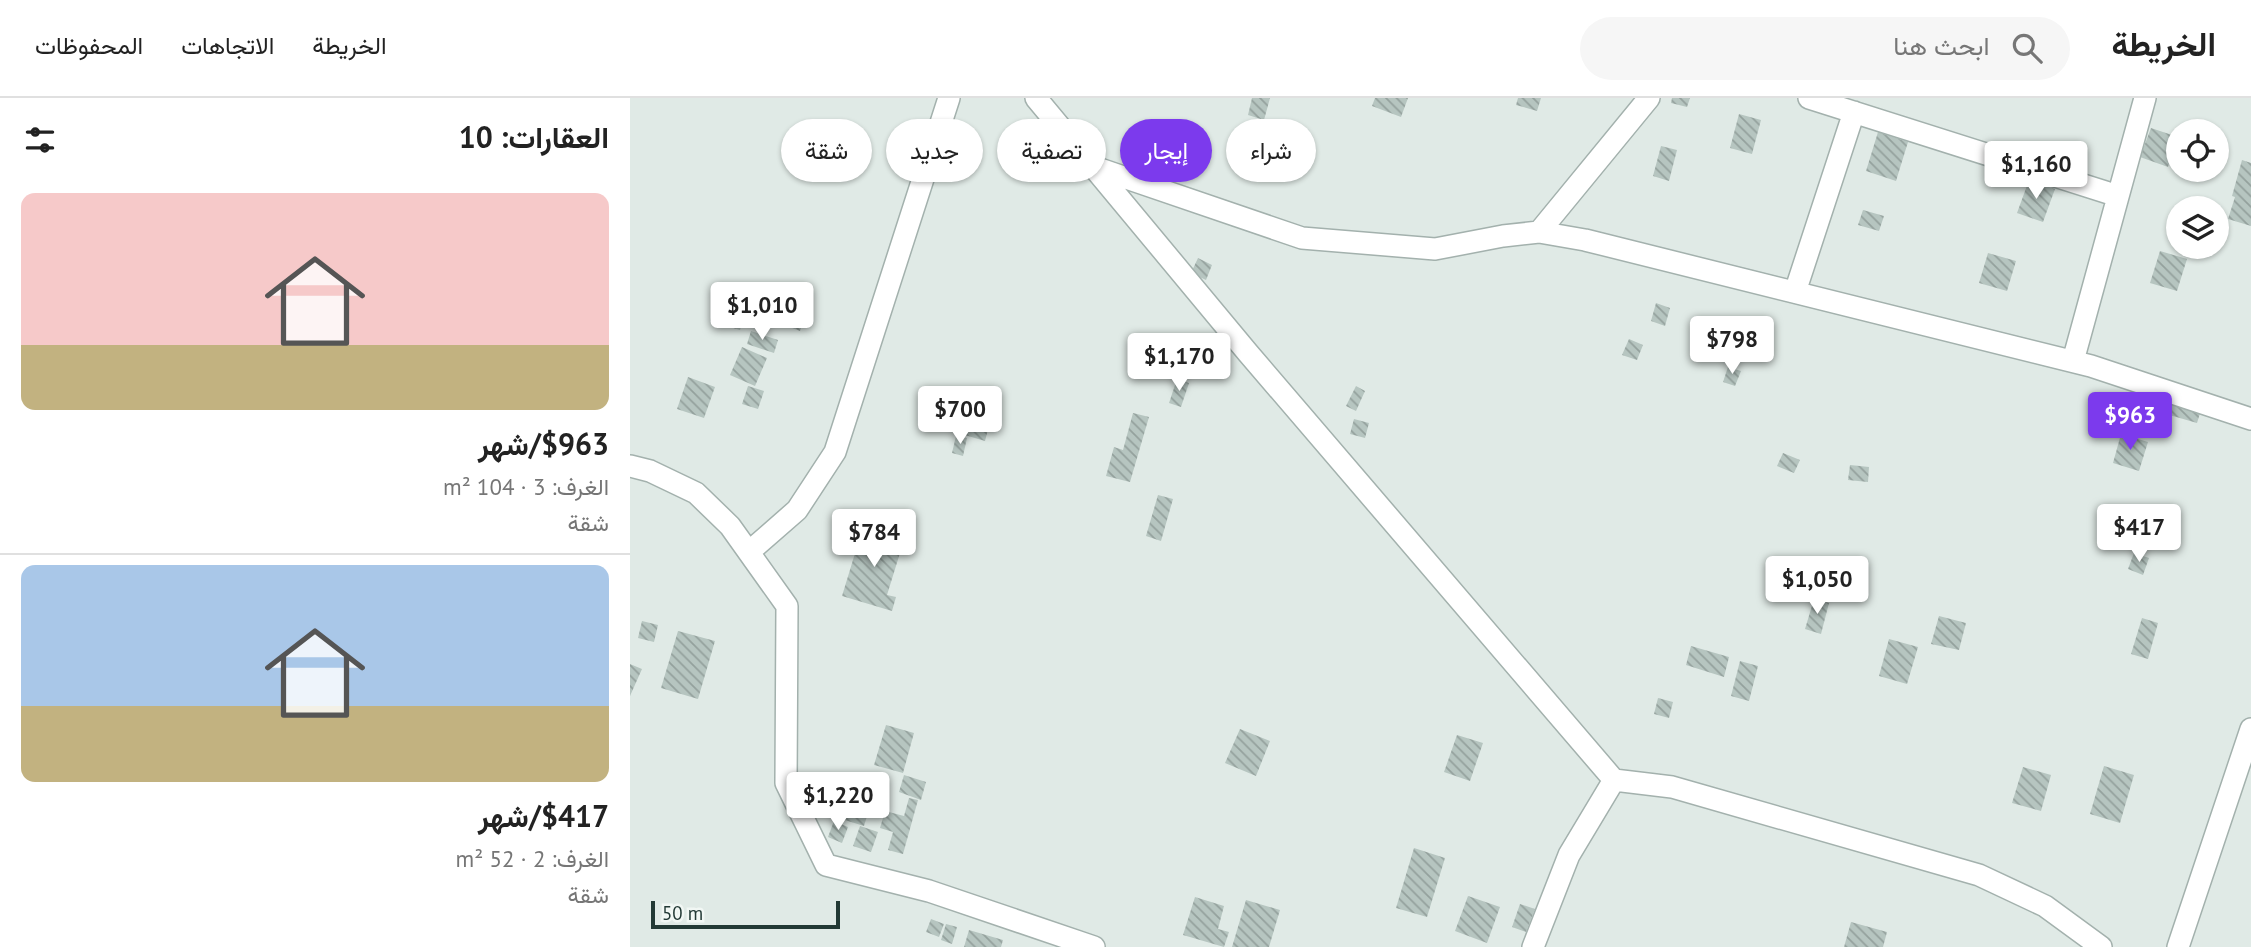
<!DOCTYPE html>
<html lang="ar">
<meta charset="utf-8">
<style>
:root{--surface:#fff;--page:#f6f6f6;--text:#222;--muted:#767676;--line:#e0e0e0;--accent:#7c3aed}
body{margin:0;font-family:"PT Sans",Vazirmatn,sans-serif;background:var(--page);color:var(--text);direction:rtl;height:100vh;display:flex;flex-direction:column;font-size:26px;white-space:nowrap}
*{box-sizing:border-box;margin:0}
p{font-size:23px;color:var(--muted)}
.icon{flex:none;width:38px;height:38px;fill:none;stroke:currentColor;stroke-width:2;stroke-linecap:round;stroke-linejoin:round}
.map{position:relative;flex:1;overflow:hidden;direction:ltr}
.side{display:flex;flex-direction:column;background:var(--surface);width:630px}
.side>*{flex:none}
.hud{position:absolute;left:21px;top:21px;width:665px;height:63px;direction:rtl;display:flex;gap:14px}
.fabs{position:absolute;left:1536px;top:21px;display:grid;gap:14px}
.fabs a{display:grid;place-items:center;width:63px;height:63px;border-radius:50%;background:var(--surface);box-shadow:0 2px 5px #0004;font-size:35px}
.scale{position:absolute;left:21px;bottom:18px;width:189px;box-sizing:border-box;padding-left:7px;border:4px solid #223935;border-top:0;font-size:19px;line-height:24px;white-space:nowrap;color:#223935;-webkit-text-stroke:5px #f1f7f4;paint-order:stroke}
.price{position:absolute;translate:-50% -60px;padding:0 16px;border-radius:7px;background:#fff;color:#222;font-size:23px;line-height:46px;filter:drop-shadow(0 2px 4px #0008)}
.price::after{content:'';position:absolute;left:50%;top:42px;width:21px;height:16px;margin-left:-10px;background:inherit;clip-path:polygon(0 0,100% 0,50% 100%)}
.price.selected{background:var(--accent);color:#fff}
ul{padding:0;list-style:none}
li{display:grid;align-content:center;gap:14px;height:371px;padding:0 21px}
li+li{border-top:2px solid var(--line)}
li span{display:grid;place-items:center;height:217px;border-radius:14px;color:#555}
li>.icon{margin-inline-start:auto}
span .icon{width:126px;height:126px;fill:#fffc;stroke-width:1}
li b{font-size:30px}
h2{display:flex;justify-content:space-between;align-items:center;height:84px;padding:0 21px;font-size:30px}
.pill{padding:0 24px;border-radius:32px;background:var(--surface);box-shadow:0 2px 5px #0004;font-size:24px;line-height:63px}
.pill.selected{background:var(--accent);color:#fff}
header{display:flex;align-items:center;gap:42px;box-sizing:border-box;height:98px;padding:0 35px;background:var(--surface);border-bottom:2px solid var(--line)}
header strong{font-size:33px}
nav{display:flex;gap:38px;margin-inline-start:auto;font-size:24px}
.search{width:490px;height:63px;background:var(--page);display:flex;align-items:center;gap:18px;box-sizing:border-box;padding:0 24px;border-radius:38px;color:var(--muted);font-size:26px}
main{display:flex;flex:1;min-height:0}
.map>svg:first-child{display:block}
.building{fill:url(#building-back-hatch)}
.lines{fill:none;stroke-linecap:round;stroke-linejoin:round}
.minor-casing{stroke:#a3b1ad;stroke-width:24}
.minor{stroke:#fff;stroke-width:21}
</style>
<header>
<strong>الخريطة</strong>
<div class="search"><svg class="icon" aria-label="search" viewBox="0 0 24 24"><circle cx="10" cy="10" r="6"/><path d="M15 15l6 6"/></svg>ابحث هنا</div>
<nav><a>الخريطة</a><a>الاتجاهات</a><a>المحفوظات</a></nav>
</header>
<main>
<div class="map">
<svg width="1621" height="849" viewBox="0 0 1621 849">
<defs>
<pattern id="building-back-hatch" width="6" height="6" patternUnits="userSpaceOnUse" patternTransform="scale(1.75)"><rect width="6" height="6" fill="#b6c5c0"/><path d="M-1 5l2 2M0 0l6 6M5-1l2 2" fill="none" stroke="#94a19d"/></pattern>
</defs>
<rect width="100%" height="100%" fill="#e0eae6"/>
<path class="building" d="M 622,0 L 640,0 L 634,22 L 618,17 Z
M 745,0 L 778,0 L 771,19 L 742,8 Z
M 888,0 L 911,0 L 907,13 L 886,7 Z
M 1042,0 L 1060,0 L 1057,9 L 1041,5 Z
M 1109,16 L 1131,22 L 1122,56 L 1100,50 Z
M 1521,30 L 1548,39 L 1538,69 L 1510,59 Z
M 1248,34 L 1278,44 L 1266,83 L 1236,73 Z
M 1031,48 L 1047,52 L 1039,83 L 1023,78 Z
M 620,49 L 635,54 L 626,81 L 611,76 Z
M 1612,62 L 1621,65 L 1621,128 L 1598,121 L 1605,99 L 1602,98 Z
M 1399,82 L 1425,91 L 1413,124 L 1387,115 Z
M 1559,103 L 1578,110 L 1556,110 Z
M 1233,112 L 1254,118 L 1249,133 L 1228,127 Z
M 1530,153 L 1557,161 L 1547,193 L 1520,185 Z
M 1358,155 L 1386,163 L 1377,193 L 1349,185 Z
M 568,160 L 582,167 L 576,182 L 561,175 Z
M 157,185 L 183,194 L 170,233 L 144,223 Z
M 90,190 L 120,199 L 110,232 L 80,223 Z
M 1026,205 L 1040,210 L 1035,228 L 1021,223 Z
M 121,233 L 148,242 L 144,255 L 117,246 Z
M 999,241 L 1013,247 L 1007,262 L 992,257 Z
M 112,249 L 137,260 L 125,288 L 100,277 Z
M 1098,269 L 1111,273 L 1105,288 L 1093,284 Z
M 58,279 L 85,289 L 74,320 L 47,311 Z
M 547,281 L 559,285 L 551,309 L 539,305 Z
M 118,288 L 134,293 L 128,311 L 112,306 Z
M 726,288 L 735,293 L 726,313 L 716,308 Z
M 1540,302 L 1571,312 L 1567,325 L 1536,316 Z
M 336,304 L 363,312 L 355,343 L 328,335 Z
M 503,315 L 519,319 L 500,384 L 476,378 L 484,349 L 493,352 Z
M 724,321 L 739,325 L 735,340 L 720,336 Z
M 1491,336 L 1518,344 L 1509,373 L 1483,365 Z
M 326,338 L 337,340 L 333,358 L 322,355 Z
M 1153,355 L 1170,362 L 1164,375 L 1147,368 Z
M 1220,367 L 1239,369 L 1238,384 L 1218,382 Z
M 528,397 L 543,401 L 531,443 L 516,438 Z
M 233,429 L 274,442 L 257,497 L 266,499 L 262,513 L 212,498 Z
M 1504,455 L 1519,460 L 1513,477 L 1498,471 Z
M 1184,501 L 1199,505 L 1191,536 L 1175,531 Z
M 1309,518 L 1336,525 L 1329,552 L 1301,546 Z
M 1512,520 L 1528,525 L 1518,561 L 1501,556 Z
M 12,523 L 28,527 L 24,544 L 8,540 Z
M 48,533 L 85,543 L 68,601 L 31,590 Z
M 1259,541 L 1288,549 L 1277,586 L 1249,578 Z
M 1061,548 L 1099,559 L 1094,579 L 1056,567 Z
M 1110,563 L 1128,568 L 1119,603 L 1101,598 Z
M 0,566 L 12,571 L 0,598 Z
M 1028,600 L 1043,604 L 1039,620 L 1024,616 Z
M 256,627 L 284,635 L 273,675 L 244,667 Z
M 610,631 L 640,643 L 626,678 L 595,665 Z
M 827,637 L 853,645 L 840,683 L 814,674 Z
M 1474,668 L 1504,677 L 1490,725 L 1460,716 Z
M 1393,669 L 1421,677 L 1411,713 L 1382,705 Z
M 274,677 L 296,684 L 291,702 L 269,694 Z
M 211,699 L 240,708 L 234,728 L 205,719 Z
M 279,700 L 288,702 L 273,756 L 258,752 L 263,734 L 250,730 L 255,713 L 274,718 Z
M 204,723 L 218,729 L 212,745 L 198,739 Z
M 230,728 L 248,734 L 241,754 L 223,748 Z
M 784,750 L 815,760 L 797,819 L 766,810 Z
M 838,798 L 870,809 L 857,845 L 825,833 Z
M 565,799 L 594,808 L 588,831 L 599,834 L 594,849 L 553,837 Z
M 616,802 L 650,812 L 639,849 L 602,849 Z
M 890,806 L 905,811 L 896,834 L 882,829 Z
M 301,821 L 314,826 L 309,839 L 296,834 Z
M 1221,824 L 1257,834 L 1253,849 L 1214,849 Z
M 316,826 L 327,829 L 322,846 L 311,842 Z
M 339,832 L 373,842 L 371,849 L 334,849 Z"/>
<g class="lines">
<g class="minor-casing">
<path id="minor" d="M 406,0 L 618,255 L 984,682 L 1042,689 L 1349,777 L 1415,808 L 1471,849
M 1179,0 L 1488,98
M 467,70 L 672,140 L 805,151 L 873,138 L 909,134 L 955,142 L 1461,268 L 1621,321
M 909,134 L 1019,0
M 1165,194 L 1224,14
M 1443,263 L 1515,0
M 0,368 L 20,373 L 66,395 L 100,428 L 157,508 L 156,685 L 196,767 L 299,793 L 464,849
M 119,454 L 167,412 L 205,354 L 319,0
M 903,849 L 939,757 L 984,682
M 1548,849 L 1621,631"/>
</g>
<use href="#minor" class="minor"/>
</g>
</svg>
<div class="fabs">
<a><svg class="icon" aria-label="locate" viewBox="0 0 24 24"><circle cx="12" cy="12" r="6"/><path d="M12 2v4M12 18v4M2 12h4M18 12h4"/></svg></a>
<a><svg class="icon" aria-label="layers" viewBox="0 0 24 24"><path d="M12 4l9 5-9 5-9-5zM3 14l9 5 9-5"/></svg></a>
</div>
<div class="scale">50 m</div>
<b class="price" style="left:1406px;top:103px">$1,160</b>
<b class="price" style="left:132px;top:244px">$1,010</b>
<b class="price" style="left:1102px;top:278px">$798</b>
<b class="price" style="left:549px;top:295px">$1,170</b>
<b class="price" style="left:330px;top:348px">$700</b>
<b class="price selected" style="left:1500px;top:354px">$963</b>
<b class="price" style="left:1509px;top:466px">$417</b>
<b class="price" style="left:244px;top:471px">$784</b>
<b class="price" style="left:1187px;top:518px">$1,050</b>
<b class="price" style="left:208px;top:734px">$1,220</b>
<div class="hud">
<a class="pill">شراء</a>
<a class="pill selected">إيجار</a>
<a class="pill">تصفية</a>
<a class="pill">جديد</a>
<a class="pill">شقة</a>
</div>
</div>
<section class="side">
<h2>العقارات: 10<svg class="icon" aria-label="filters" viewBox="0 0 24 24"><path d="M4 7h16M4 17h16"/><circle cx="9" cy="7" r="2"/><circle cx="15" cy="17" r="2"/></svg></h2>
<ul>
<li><span style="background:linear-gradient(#f6c9c9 70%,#c2b280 0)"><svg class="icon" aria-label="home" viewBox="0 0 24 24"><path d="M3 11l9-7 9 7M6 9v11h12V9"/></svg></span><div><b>$963/شهر</b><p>الغرف: 3 · 104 m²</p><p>شقة</p></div></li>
<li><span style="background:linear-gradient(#a9c7e8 65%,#c2b280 0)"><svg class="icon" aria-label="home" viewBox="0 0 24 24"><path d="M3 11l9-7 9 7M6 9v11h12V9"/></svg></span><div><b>$417/شهر</b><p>الغرف: 2 · 52 m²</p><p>شقة</p></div></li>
</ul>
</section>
</main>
